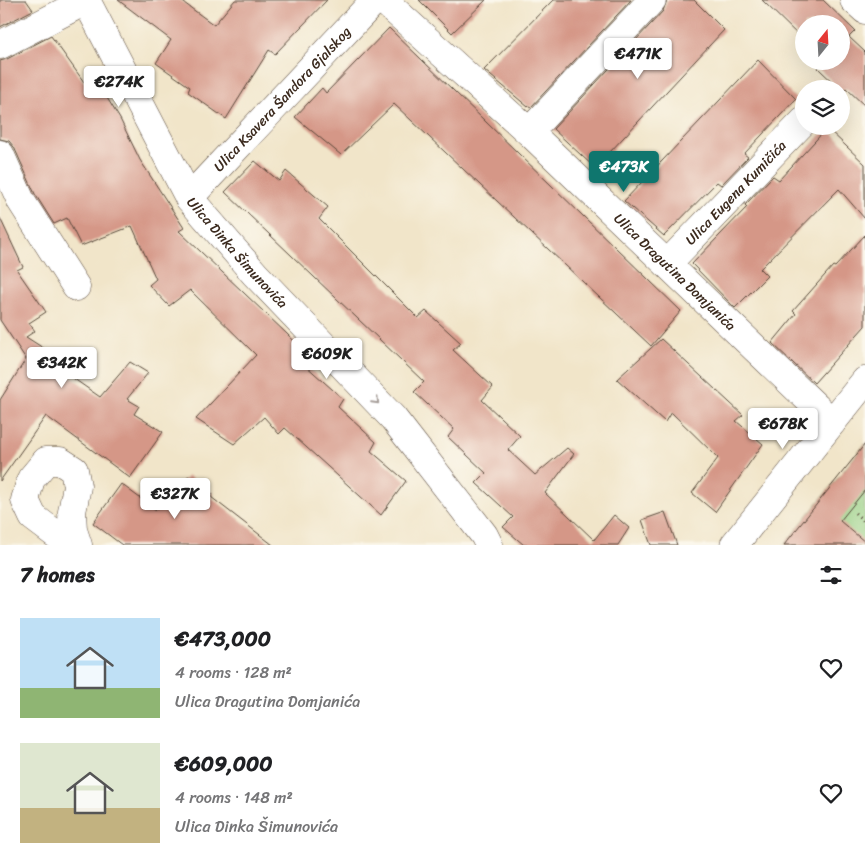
<!DOCTYPE html>
<meta charset="utf-8">
<style>
:root{--surface:#fff;--page:#f6f6f6;--text:#202124;--muted:#757577;--accent:#0f766e}
body{margin:0;font-family:Sriracha,sans-serif;background:var(--page);color:var(--text);height:100vh;display:flex;flex-direction:column;font-size:19px;white-space:nowrap}
*{box-sizing:border-box;margin:0}
p{font-size:16px;color:var(--muted)}
.icon{flex:none;width:28px;height:28px;fill:none;stroke:currentColor;stroke-width:2;stroke-linecap:round;stroke-linejoin:round}
.map{position:relative;height:545px;overflow:hidden}
.sheet{display:flex;flex-direction:column;background:var(--surface);flex:1}
.sheet>*{flex:none}
.needle{width:32px;rotate:18deg}
.tools{position:absolute;left:795px;top:15px;display:grid;gap:10px}
.tools a{display:grid;place-items:center;width:55px;height:55px;border-radius:50%;background:var(--surface);box-shadow:0 5px 20px #0002;font-size:25px}
.price{position:absolute;translate:-50% -42px;padding:0 11px;border-radius:5px;background:#fff;color:#222;font-size:16px;line-height:32px;filter:drop-shadow(0 1px 2px #0008)}
.price::after{content:'';position:absolute;left:50%;top:30px;width:15px;height:11px;margin-left:-8px;background:inherit;clip-path:polygon(0 0,100% 0,50% 100%)}
.price.current{background:var(--accent);color:#fff}
ul{padding:0;list-style:none}
li{display:flex;align-items:center;gap:15px;height:125px;padding:0 20px}
li span{display:grid;place-items:center;flex:none;width:140px;height:100px;border-radius:0px;color:#555}
li>.icon{margin-inline-start:auto}
span .icon{width:60px;height:60px;fill:#fffc;stroke-width:1}
li b{font-size:21px}
h2{display:flex;justify-content:space-between;align-items:center;height:60px;padding:0 20px;font-size:21px}
.map>svg:first-child{display:block}
.green{fill:#95cf83;stroke:#687c50}
.building{fill:#d59787}
.lines{fill:none;stroke-linecap:round;stroke-linejoin:round}
.street-casing{stroke:#564638;stroke-width:29}
.path{stroke:#564638;stroke-width:3;stroke-dasharray:1 4;stroke-linecap:butt}
.street{stroke:#fff;stroke-width:28}
.oneway{stroke:#a79f9a}
.labels{text-anchor:middle;dominant-baseline:central;stroke-width:4;stroke-linejoin:round;paint-order:stroke}
.street-label{font-size:14px;fill:#3b2a1e;stroke:#fbf7ec}
</style>
<div class="map">
<svg width="865" height="545" viewBox="0 0 865 545">
<rect width="100%" height="100%" fill="#fbf7ec"/>
<filter id="ink" filterUnits="userSpaceOnUse"><feTurbulence type="fractalNoise" baseFrequency=".02" numOctaves="2"/><feDisplacementMap in="SourceGraphic" scale="10" xChannelSelector="R" yChannelSelector="G"/><feConvolveMatrix kernelMatrix="1 2 1 2 8 2 1 2 1" color-interpolation-filters="sRGB"/></filter>
<filter id="wash" filterUnits="userSpaceOnUse"><feTurbulence type="fractalNoise" baseFrequency=".0096" numOctaves="4" result="noise"/><feDisplacementMap in="SourceGraphic" scale="20" xChannelSelector="R" yChannelSelector="G"/><feGaussianBlur stdDeviation="1.12" result="paint"/><feColorMatrix in="noise" values="0 0 0 0 0 0 0 0 0 0 0 0 0 0 0 0 0 1.4 0 .05"/><feComposite in="paint" operator="in"/></filter>
<g filter="url(#wash)">
<rect width="100%" height="100%" fill="#f1e5c9"/>
<path class="green" d="M 865,444 L 865,545 L 784,545 Z"/>
<g id="blocks">
<path class="building" d="M 0,0 L 26,0 L 33,10 L 0,27 Z
M 118,0 L 180,0 L 214,25 L 235,0 L 327,0 L 275,54 L 269,50 L 226,119 L 188,92 L 190,87 L 156,63 L 171,40 Z
M 419,0 L 486,0 L 452,33 Z
M 553,0 L 631,0 L 531,107 L 529,106 L 528,107 L 484,70 Z
M 667,0 L 694,0 L 724,30 L 595,168 L 553,129 L 663,11 Z
M 762,0 L 823,0 L 855,31 L 849,37 L 865,52 L 865,106 L 846,88 L 843,92 L 818,68 L 825,61 L 841,61 L 841,24 L 804,24 L 804,41 Z
M 389,28 L 681,311 L 651,346 L 394,104 L 341,155 L 295,117 L 322,88 L 326,93 Z
M 51,36 L 84,82 L 93,75 L 120,119 L 140,160 L 184,228 L 179,231 L 309,355 L 304,364 L 343,399 L 338,407 L 376,442 L 371,451 L 406,481 L 381,515 L 285,428 L 279,434 L 264,417 L 234,444 L 196,419 L 256,355 L 190,290 L 169,306 L 149,285 L 156,279 L 132,226 L 81,246 L 67,218 L 54,224 L 35,194 L 14,147 L 9,141 L 0,139 L 0,61 L 7,59 Z
M 758,60 L 796,99 L 744,154 L 748,157 L 721,185 L 717,182 L 664,236 L 624,201 Z
M 827,128 L 865,164 L 865,219 L 839,189 L 760,269 L 767,276 L 735,308 L 692,264 L 747,207 L 745,205 L 773,176 L 779,180 Z
M 255,161 L 279,181 L 286,171 L 328,207 L 319,219 L 418,318 L 426,311 L 461,343 L 453,350 L 493,387 L 482,400 L 520,436 L 508,450 L 535,475 L 567,448 L 574,454 L 545,493 L 594,540 L 614,515 L 629,528 L 618,545 L 524,545 L 503,527 L 513,517 L 476,483 L 486,473 L 448,437 L 454,429 L 414,392 L 424,382 L 225,192 Z
M 0,218 L 23,267 L 17,270 L 46,312 L 29,323 L 35,331 L 26,337 L 62,360 L 57,367 L 100,397 L 130,362 L 148,373 L 127,399 L 139,406 L 134,414 L 163,432 L 130,478 L 46,416 L 0,481 L 0,400 L 26,359 L 0,320 Z
M 865,235 L 865,326 L 814,383 L 772,343 L 796,314 L 793,311 L 833,266 L 835,267 Z
M 661,339 L 743,415 L 736,421 L 763,444 L 715,512 L 692,493 L 718,458 L 671,412 L 665,422 L 617,379 Z
M 865,444 L 865,490 L 840,521 L 865,542 L 865,545 L 784,545 Z
M 188,476 L 213,494 L 211,497 L 273,545 L 122,545 L 93,523 L 121,484 L 156,510 Z
M 665,512 L 677,545 L 651,545 L 642,520 Z"/>
</g>
</g>
<g filter="url(#ink)">
<use href="#blocks" fill-opacity="0" stroke="#564638" stroke-width="1"/>
<g class="lines">
<g class="street-casing">
<g id="street">
<path id="s1" d="M 86,0 L 189,198 L 255,274 L 393,418 L 484,535 L 489,545"/>
<path id="s2" d="M 383,0 L 529,132 L 832,422"/>
<path d="M 854,0 L 865,10"/>
<path d="M 0,45 L 87,0"/>
<path d="M 529,132 L 652,0"/>
<path d="M 0,154 L 21,201 L 76,287"/>
<path id="s3" d="M 189,198 L 375,0"/>
<path id="s4" d="M 667,264 L 804,121"/>
<path d="M 70,545 L 33,517 L 25,500 L 31,479 L 46,461 L 60,461 L 74,470 L 77,486 L 72,512 L 73,530 L 78,545"/>
<path d="M 734,545 L 865,381"/>
</g>
</g>
<path class="path" d="M 855,513 L 865,522"/>
<use href="#street" class="street"/>
</g>
<defs><path id="oneway-chevron" d="M-2-3.5L2.5 0L-2 3.5" fill="none" stroke-width="1.6" stroke-linecap="round" stroke-linejoin="round" transform="scale(1.25)"/></defs>
<use class="oneway" href="#oneway-chevron" transform="translate(376 401) rotate(46)"/>
</g>
<g class="labels">
<g class="street-label">
<text stroke="none"><textPath href="#s3" startOffset="136">Ulica Ksavera Šandora Gjalskog</textPath></text>
<text stroke="none"><textPath href="#s4" startOffset="99">Ulica Eugena Kumičića</textPath></text>
<text stroke="none"><textPath href="#s1" startOffset="296">Ulica Dinka Šimunovića</textPath></text>
<text stroke="none"><textPath href="#s2" startOffset="399">Ulica Dragutina Domjanića</textPath></text>
</g>
</g>
</svg>
<div class="tools">
<a><svg class="needle" viewBox="-14 -14 28 28"><path d="M0-13l5 13h-10z" fill="#e53935"/><path d="M0 13l5-13h-10z" fill="#757577"/></svg></a>
<a><svg class="icon" aria-label="layers" viewBox="0 0 24 24"><path d="M12 4l9 5-9 5-9-5zM3 14l9 5 9-5"/></svg></a>
</div>
<b class="price" style="left:638px;top:80px">€471K</b>
<b class="price" style="left:119px;top:108px">€274K</b>
<b class="price current" style="left:624px;top:193px">€473K</b>
<b class="price" style="left:327px;top:380px">€609K</b>
<b class="price" style="left:62px;top:389px">€342K</b>
<b class="price" style="left:783px;top:450px">€678K</b>
<b class="price" style="left:175px;top:520px">€327K</b>
</div>
<section class="sheet">
<h2>7 homes<svg class="icon" aria-label="filters" viewBox="0 0 24 24"><path d="M4 7h16M4 17h16"/><circle cx="9" cy="7" r="2"/><circle cx="15" cy="17" r="2"/></svg></h2>
<ul>
<li><span style="background:linear-gradient(#bfe0f5 70%,#8fb573 0)"><svg class="icon" aria-label="home" viewBox="0 0 24 24"><path d="M3 11l9-7 9 7M6 9v11h12V9"/></svg></span><div><b>€473,000</b><p>4 rooms · 128 m²</p><p>Ulica Dragutina Domjanića</p></div><svg class="icon" aria-label="heart" viewBox="0 0 24 24"><path d="M12 20l-8-8c-3-5 5-10 8-4 3-6 11-1 8 4z"/></svg></li>
<li><span style="background:linear-gradient(#dfe7d0 65%,#c2b280 0)"><svg class="icon" aria-label="home" viewBox="0 0 24 24"><path d="M3 11l9-7 9 7M6 9v11h12V9"/></svg></span><div><b>€609,000</b><p>4 rooms · 148 m²</p><p>Ulica Dinka Šimunovića</p></div><svg class="icon" aria-label="heart" viewBox="0 0 24 24"><path d="M12 20l-8-8c-3-5 5-10 8-4 3-6 11-1 8 4z"/></svg></li>
</ul>
</section>
